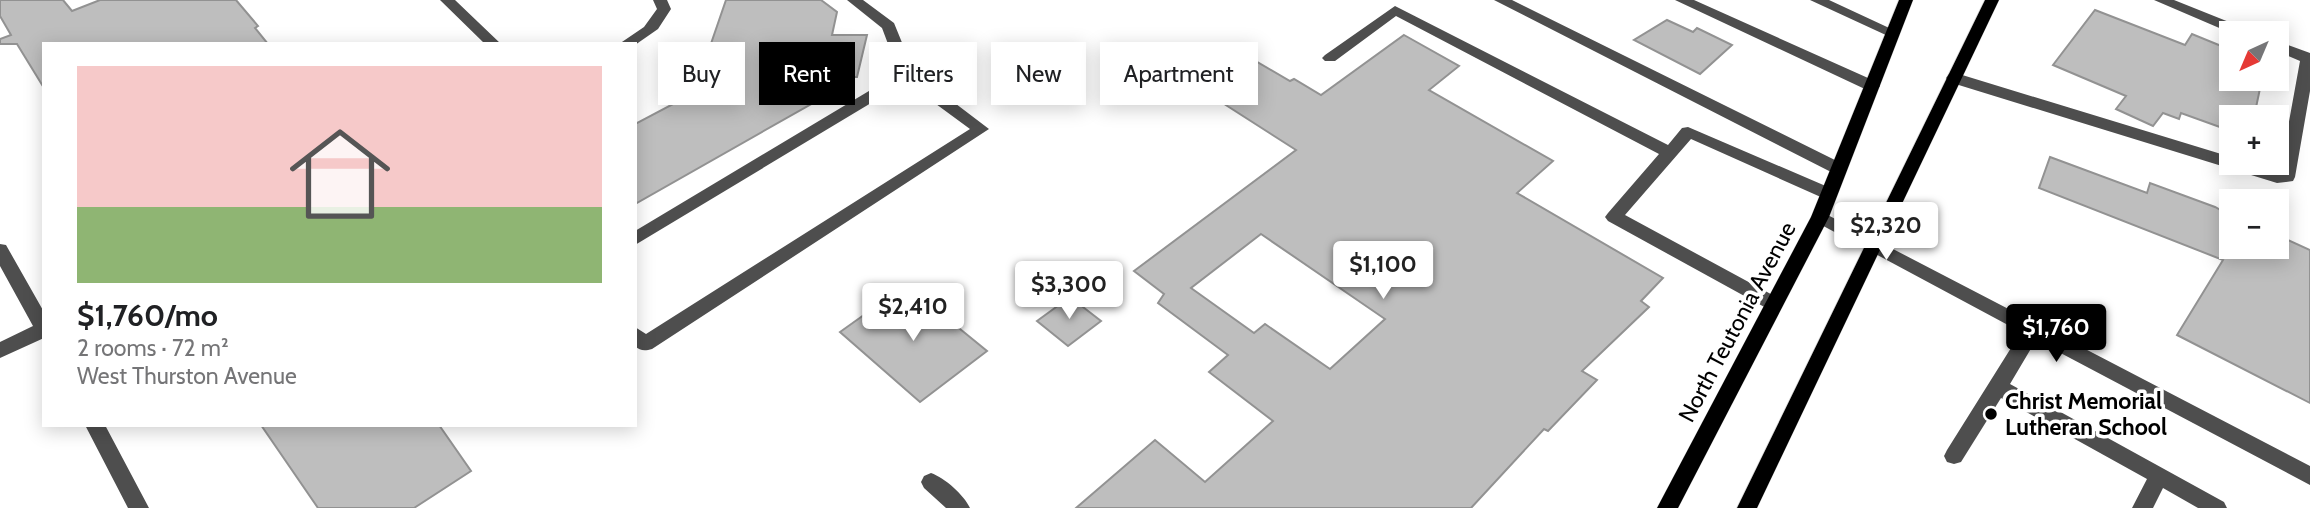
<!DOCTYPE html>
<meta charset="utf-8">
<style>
:root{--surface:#fff;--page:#f6f6f6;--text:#202124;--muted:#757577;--accent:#000}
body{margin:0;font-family:Cabin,sans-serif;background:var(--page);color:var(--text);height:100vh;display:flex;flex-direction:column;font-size:26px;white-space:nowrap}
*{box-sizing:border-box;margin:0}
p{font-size:23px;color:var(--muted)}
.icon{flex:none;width:38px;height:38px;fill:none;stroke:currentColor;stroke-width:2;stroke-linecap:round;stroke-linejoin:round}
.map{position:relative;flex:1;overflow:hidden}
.sheet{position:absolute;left:42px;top:42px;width:595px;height:385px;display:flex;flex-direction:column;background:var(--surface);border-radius:0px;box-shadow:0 4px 18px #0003}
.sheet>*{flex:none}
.hud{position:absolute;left:658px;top:42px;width:665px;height:63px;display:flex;gap:14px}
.needle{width:46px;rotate:224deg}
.controls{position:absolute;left:2219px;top:21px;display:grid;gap:14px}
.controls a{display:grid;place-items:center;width:70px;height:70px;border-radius:0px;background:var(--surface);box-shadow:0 4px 18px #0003;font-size:35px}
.price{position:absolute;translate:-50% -60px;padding:0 16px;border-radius:7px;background:#fff;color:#222;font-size:23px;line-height:46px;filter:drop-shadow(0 2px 4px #0008)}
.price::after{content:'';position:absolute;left:50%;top:42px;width:21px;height:16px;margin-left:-10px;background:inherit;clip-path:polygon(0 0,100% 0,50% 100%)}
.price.active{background:var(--accent);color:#fff}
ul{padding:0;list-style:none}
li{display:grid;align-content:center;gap:14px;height:371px;padding:0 35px}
li span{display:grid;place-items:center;height:217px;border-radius:0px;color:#555}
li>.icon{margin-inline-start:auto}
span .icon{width:126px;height:126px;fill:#fffc;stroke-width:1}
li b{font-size:30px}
.pill{padding:0 24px;border-radius:0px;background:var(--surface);box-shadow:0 4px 18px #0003;font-size:24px;line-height:63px}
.pill.active{background:var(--accent);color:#fff}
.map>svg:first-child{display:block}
.building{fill:#bebebe;stroke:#929292;stroke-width:2;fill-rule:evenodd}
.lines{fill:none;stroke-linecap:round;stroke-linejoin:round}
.major-casing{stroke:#dbdbdb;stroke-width:1}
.minor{fill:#4e4e4e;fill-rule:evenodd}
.major{fill:#000;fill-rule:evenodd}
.poi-dot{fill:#000;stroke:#fff;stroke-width:2.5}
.labels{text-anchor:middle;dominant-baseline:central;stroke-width:7;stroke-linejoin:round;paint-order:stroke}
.street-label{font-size:23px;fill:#000;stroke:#fff}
.poi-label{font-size:23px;font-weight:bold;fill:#000;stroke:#fff;text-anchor:start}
</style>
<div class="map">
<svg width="2310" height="508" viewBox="0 0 2310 508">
<rect width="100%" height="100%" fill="#fff"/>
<path class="building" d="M 0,0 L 63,0 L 72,11 L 100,0 L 236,0 L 258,26 L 255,28 L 268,44 L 44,44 L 44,88 L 17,44 L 0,44 L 0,39 L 11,35 L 0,16 Z
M 726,0 L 821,0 L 837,12 L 832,35 L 867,35 L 857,77 L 820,77 L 813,103 L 635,204 L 635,124 L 694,93 Z
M 2095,10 L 2185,45 L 2192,34 L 2231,50 L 2231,79 L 2262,79 L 2254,117 L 2231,117 L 2231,131 L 2181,113 L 2179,119 L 2163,113 L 2153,126 L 2116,109 L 2126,96 L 2053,65 Z
M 1667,20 L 1693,32 L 1697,28 L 1732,45 L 1700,74 L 1634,40 Z
M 1404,35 L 1459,66 L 1429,90 L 1553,161 L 1517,193 L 1663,278 L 1641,301 L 1649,307 L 1582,371 L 1597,380 L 1548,431 L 1544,429 L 1471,508 L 1076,508 L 1155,440 L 1205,482 L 1273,421 L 1209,372 L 1228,355 L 1158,303 L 1164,294 L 1134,271 L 1296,150 L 1204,91 L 1252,59 L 1290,81 L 1294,79 L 1321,95 ZM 1261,234 L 1385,319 L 1330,369 L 1265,324 L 1254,333 L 1191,288 Z
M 2050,157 L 2147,193 L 2150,183 L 2215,207 L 2231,216 L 2231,247 L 2277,247 L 2277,235 L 2310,250 L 2310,403 L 2177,335 L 2223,260 L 2039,188 Z
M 906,285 L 987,351 L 920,402 L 840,332 Z
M 1070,297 L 1101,321 L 1068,346 L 1037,321 Z
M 261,425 L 439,425 L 471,471 L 414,508 L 318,508 Z"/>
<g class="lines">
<g class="major-casing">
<path id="major" d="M 1899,0 L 1913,0 L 1829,217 L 1678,508 L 1657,508 L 1811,217 Z
M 1985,0 L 1999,0 L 1757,508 L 1737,508 Z"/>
</g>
<path class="minor" d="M 440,0 L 455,0 L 501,44 L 485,44 Z
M 653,0 L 667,0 L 671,9 L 658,29 L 635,45 L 619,44 L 644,27 L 657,9 Z
M 847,0 L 863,0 L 894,23 L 914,72 L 989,129 L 652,349 C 645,351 640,351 635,346 L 635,327 L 646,334 L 970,129 L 906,82 L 635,245 L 635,231 L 899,73 L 882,28 Z
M 1494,0 L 1512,0 L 1845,165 L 1847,169 L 1845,173 L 1833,173 Z
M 1675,0 L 1694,0 L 1877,82 L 1880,86 L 1877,90 L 1867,90 Z
M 1810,0 L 1829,0 L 1900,33 L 1893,38 L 1888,36 Z
M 2154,0 L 2174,0 L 2249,30 L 2251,33 L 2231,33 Z
M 1395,6 L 1668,145 L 1682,128 L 1688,127 L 1835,190 L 1837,194 L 1835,198 L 1823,198 L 1691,139 L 1625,215 L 1780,299 L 1783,304 L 1780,309 L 1768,309 L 1608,221 L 1605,217 L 1608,213 L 1659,154 L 1396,16 L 1335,61 L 1325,61 L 1322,58 L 1325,55 Z
M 2277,41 L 2310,53 L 2310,91 L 2295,177 L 2293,181 L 2277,183 L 1949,82 L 1946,78 L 1949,74 L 1959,74 L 2231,157 L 2231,163 L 2250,163 L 2280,171 L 2300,61 L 2277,51 Z
M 1820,211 L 2310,466 L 2310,485 L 2036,340 L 2010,384 L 2224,502 L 2227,508 L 2198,508 L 2163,488 L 2153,508 L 2132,508 L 2147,479 L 2001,398 L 1961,462 L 1954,464 L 1947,462 L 1944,456 L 1947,450 L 2021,332 L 1814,221 L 1811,217 Z
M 0,244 L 6,245 L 44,312 L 44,338 L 0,358 L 0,342 L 33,326 L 0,266 Z
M 85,425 L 105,425 L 149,508 L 128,508 Z
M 931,473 C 945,478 964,495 970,508 L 946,508 L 924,488 L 921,482 L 924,476 Z"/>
<use href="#major" class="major"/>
</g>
<circle class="poi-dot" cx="1991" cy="414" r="7"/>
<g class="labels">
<g class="street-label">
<text transform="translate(1737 322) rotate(-62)">North Teutonia Avenue</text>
</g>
<g class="poi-label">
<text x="2005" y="401">Christ Memorial<tspan x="2005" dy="26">Lutheran School</tspan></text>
</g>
</g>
</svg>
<div class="controls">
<a><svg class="needle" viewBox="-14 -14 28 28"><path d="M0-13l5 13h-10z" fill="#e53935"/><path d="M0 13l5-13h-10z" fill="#757577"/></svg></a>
<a>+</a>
<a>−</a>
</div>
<b class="price" style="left:1886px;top:262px">$2,320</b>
<b class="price" style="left:1383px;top:301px">$1,100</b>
<b class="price" style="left:1069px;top:321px">$3,300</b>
<b class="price" style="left:913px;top:343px">$2,410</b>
<b class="price active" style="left:2056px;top:364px">$1,760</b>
<div class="hud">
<a class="pill">Buy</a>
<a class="pill active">Rent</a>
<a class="pill">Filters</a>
<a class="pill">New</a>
<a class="pill">Apartment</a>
</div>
<section class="sheet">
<ul>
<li><span style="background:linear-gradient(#f6c9c9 65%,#8fb573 0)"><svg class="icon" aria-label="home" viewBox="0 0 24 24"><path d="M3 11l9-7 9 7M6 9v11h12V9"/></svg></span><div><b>$1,760/mo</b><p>2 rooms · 72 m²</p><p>West Thurston Avenue</p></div></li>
</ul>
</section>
</div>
